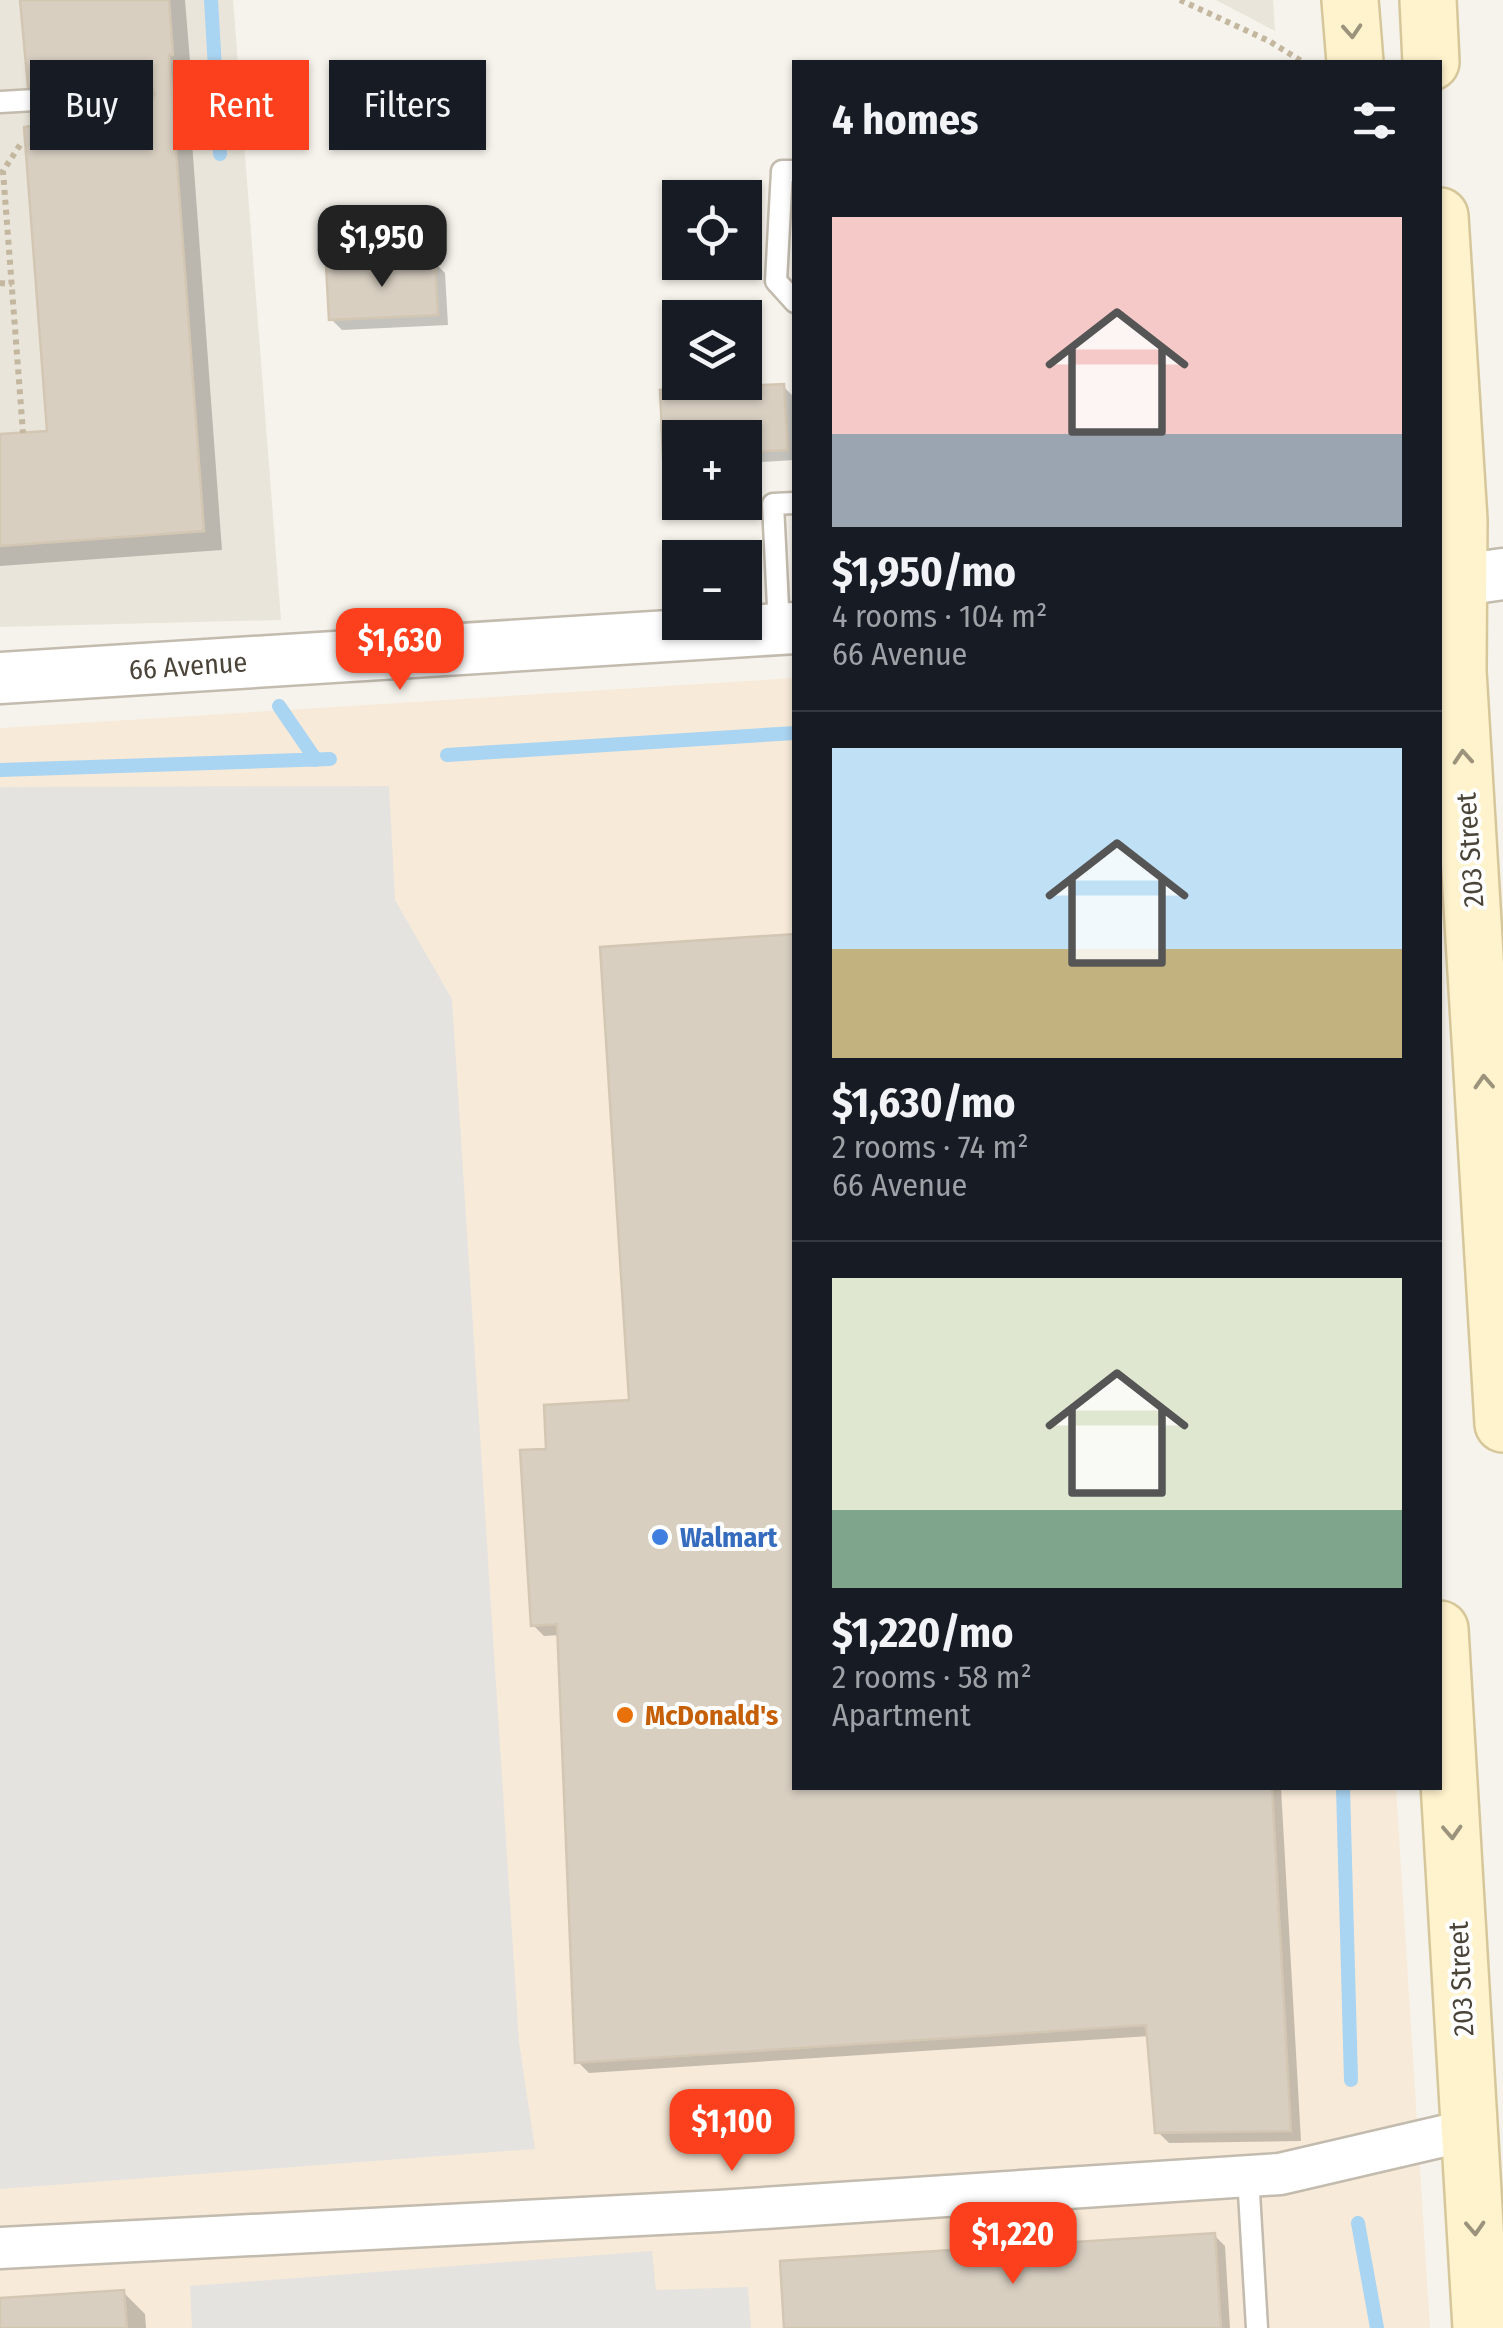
<!DOCTYPE html>
<meta charset="utf-8">
<style>
:root{--surface:#171b24;--page:#20242c;--text:#f1f3f6;--muted:#9ea1a6;--line:#363941;--accent:#fc3f1d}
body{margin:0;font-family:"Fira Sans Condensed",sans-serif;background:var(--page);color:var(--text);height:100vh;display:flex;flex-direction:column;font-size:38px;white-space:nowrap}
*{box-sizing:border-box;margin:0}
p{font-size:32px;color:var(--muted)}
.icon{flex:none;width:55px;height:55px;fill:none;stroke:currentColor;stroke-width:2;stroke-linecap:round;stroke-linejoin:round}
.map{position:relative;flex:1;overflow:hidden}
.details{position:absolute;left:792px;top:60px;width:650px;height:1730px;display:flex;flex-direction:column;background:var(--surface);border-radius:0px;box-shadow:0 2px 8px #0004}
.details>*{flex:none}
.banner{position:absolute;left:30px;top:60px;width:612px;height:90px;display:flex;gap:20px}
.fabs{position:absolute;left:662px;top:180px;display:grid;gap:20px}
.fabs a{display:grid;place-items:center;width:100px;height:100px;border-radius:0px;background:var(--surface);box-shadow:0 2px 8px #0004;font-size:50px}
.price{position:absolute;translate:-50% -85px;padding:0 22px;border-radius:20px;background:var(--accent);color:#fff;font-size:32px;line-height:65px;filter:drop-shadow(0 2px 5px #0008)}
.price::after{content:'';position:absolute;left:50%;top:60px;width:30px;height:22px;margin-left:-15px;background:inherit;clip-path:polygon(0 0,100% 0,50% 100%)}
.price.current{background:#222;color:#fff}
ul{padding:0;list-style:none}
li{display:grid;align-content:center;gap:20px;height:530px;padding:0 40px}
li+li{border-top:2px solid var(--line)}
li span{display:grid;place-items:center;height:310px;border-radius:0px;color:#555}
li>.icon{margin-inline-start:auto}
span .icon{width:180px;height:180px;fill:#fffc;stroke-width:1}
li b{font-size:42px}
h2{display:flex;justify-content:space-between;align-items:center;height:120px;padding:0 40px;font-size:42px}
.pill{padding:0 35px;border-radius:0px;background:var(--surface);box-shadow:0 2px 8px #0004;font-size:35px;line-height:90px}
.pill.current{background:var(--accent);color:#fff}
.map>svg:first-child{display:block}
.residential{fill:#eae5da}
.commercial{fill:#f7ead8}
.parking{fill:#e5e3e0}
.shadow{fill:#0003}
.lines{fill:none;stroke-linecap:round;stroke-linejoin:round}
.stream{stroke:#a9d4f2;stroke-width:14}
.building{fill:#d8cfc1;stroke:#d3c7b4;stroke-width:2.5}
.service-casing{stroke:#c2bbae;stroke-width:25}
.minor-casing{stroke:#c2bbae;stroke-width:45}
.tertiary-casing{stroke:#c2bbae;stroke-width:55}
.secondary-casing{stroke:#d6c79b;stroke-width:60}
.path{stroke:#c4b79f;stroke-width:6;stroke-dasharray:5 5;stroke-linecap:butt}
.service{stroke:#fff;stroke-width:20}
.minor{stroke:#fff;stroke-width:40}
.tertiary{stroke:#fff;stroke-width:50}
.secondary{stroke:#fff3cd;stroke-width:55}
.oneway{stroke:#9c937c}
.shop-dot{fill:#3f7fe0;stroke:#fff;stroke-width:4}
.food-dot{fill:#e8710a;stroke:#fff;stroke-width:4}
.labels{text-anchor:middle;dominant-baseline:central;stroke-width:8;stroke-linejoin:round;paint-order:stroke}
.street-label{font-size:28px;fill:#4b4439;stroke:#fff}
.shop-label{font-size:28px;font-weight:bold;fill:#366cbe;stroke:#fff;text-anchor:start}
.food-label{font-size:28px;font-weight:bold;fill:#c56008;stroke:#fff;text-anchor:start}
</style>
<div class="map">
<svg width="1503" height="2328" viewBox="0 0 1503 2328">
<rect width="100%" height="100%" fill="#f6f3ec"/>
<path class="residential" d="M 0,0 L 233,0 L 281,620 L 0,627 Z
M 1216,0 L 1273,0 L 1275,31 Z"/>
<path class="commercial" d="M 795,678 L 795,1788 L 1396,1788 L 1430,2328 L 0,2328 L 0,728 Z"/>
<path class="parking" d="M 389,786 L 395,900 L 452,999 L 519,2042 L 535,2149 L 0,2189 L 0,787 Z
M 652,2251 L 656,2290 L 748,2287 L 751,2328 L 192,2328 L 190,2286 Z"/>
<path class="shadow" d="M 22,0 L 185,0 L 191,73 L 187,74 L 222,550 L 0,566 L 0,437 L 50,433 L 142,110 L 151,107 L 155,99 L 50,105 L 31,86 Z
M 434,262 L 445,273 L 448,325 L 342,330 L 331,319 Z
M 783,386 L 794,397 L 795,460 L 745,463 L 745,438 L 680,438 L 680,466 L 665,456 L 662,392 Z
M 795,936 L 795,1788 L 1281,1788 L 1301,2141 L 1169,2143 L 1158,2132 L 1150,2036 L 589,2073 L 578,2062 L 560,1635 L 544,1636 L 533,1625 L 549,1451 L 632,1402 Z
M 1214,2235 L 1225,2246 L 1230,2328 L 786,2328 Z
M 123,2292 L 145,2314 L 146,2328 L 0,2328 L 0,2300 Z"/>
<g class="lines">
<path class="stream" d="M 211,0 L 220,154
M 279,706 L 316,760
M 447,755 L 795,733
M 0,770 L 330,759
M 1343,1788 L 1351,2080
M 1358,2223 L 1377,2328"/>
</g>
<path class="building" d="M 20,0 L 169,0 L 173,55 L 169,55 L 204,531 L 0,546 L 0,434 L 47,431 L 24,127 L 32,126 L 31,114 L 142,108 L 149,105 L 155,94 L 152,86 L 140,80 L 28,87 Z
M 435,260 L 438,315 L 329,320 L 326,265 Z
M 784,384 L 788,450 L 745,452 L 745,438 L 680,438 L 680,456 L 663,457 L 660,390 Z
M 795,934 L 795,1788 L 1272,1788 L 1291,2131 L 1155,2133 L 1146,2025 L 575,2063 L 557,1624 L 531,1626 L 520,1450 L 546,1449 L 544,1405 L 629,1400 L 600,947 Z
M 1215,2233 L 1221,2328 L 784,2328 L 780,2261 Z
M 124,2290 L 127,2328 L 0,2328 L 0,2298 Z"/>
<g class="lines">
<g class="service-casing">
<path id="service" d="M 0,102 L 141,94
M 795,171 L 782,171 L 776,281 L 795,302
M 779,627 L 773,504 L 795,503
M 1248,2176 L 1257,2328"/>
</g>
<g class="minor-casing">
<path id="minor" d="M 0,2248 L 718,2211 L 1280,2174 L 1469,2130"/>
</g>
<g class="tertiary-casing">
<path id="tertiary" d="M 1440,583 L 1503,574
M 0,678 L 795,628"/>
</g>
<g class="secondary-casing">
<path id="secondary" d="M 1350,0 L 1355,62
M 1428,0 L 1431,62
M 1440,216 L 1459,520 L 1458,671 L 1503,1424
M 1440,1629 L 1481,2328"/>
</g>
<path class="path" d="M 1180,0 L 1269,41 L 1303,62
M 20,145 L 3,171 L 23,433
M 0,283 L 12,284"/>
<use href="#service" class="service"/>
<use href="#minor" class="minor"/>
<use href="#tertiary" class="tertiary"/>
<use href="#secondary" class="secondary"/>
</g>
<defs><path id="oneway-chevron" d="M-2-3.5L2.5 0L-2 3.5" fill="none" stroke-width="1.6" stroke-linecap="round" stroke-linejoin="round" transform="scale(2.5)"/></defs>
<g class="oneway">
<use href="#oneway-chevron" transform="translate(1352 31) rotate(86)"/>
<use href="#oneway-chevron" transform="translate(1463 757) rotate(-94)"/>
<use href="#oneway-chevron" transform="translate(1484 1082) rotate(-93)"/>
<use href="#oneway-chevron" transform="translate(1452 1832) rotate(87)"/>
<use href="#oneway-chevron" transform="translate(1475 2228) rotate(87)"/>
</g>
<circle class="shop-dot" cx="660" cy="1537" r="10"/>
<circle class="food-dot" cx="625" cy="1715" r="10"/>
<g class="labels">
<g class="street-label">
<text transform="translate(188 666) rotate(-4)">66 Avenue</text>
<text transform="translate(1470 850) rotate(-94)">203 Street</text>
<text transform="translate(1461 1979) rotate(-93)">203 Street</text>
</g>
<g class="shop-label">
<text x="680" y="1537">Walmart</text>
</g>
<g class="food-label">
<text x="645" y="1715">McDonald's</text>
</g>
</g>
</svg>
<div class="fabs">
<a><svg class="icon" aria-label="locate" viewBox="0 0 24 24"><circle cx="12" cy="12" r="6"/><path d="M12 2v4M12 18v4M2 12h4M18 12h4"/></svg></a>
<a><svg class="icon" aria-label="layers" viewBox="0 0 24 24"><path d="M12 4l9 5-9 5-9-5zM3 14l9 5 9-5"/></svg></a>
<a>+</a>
<a>−</a>
</div>
<b class="price current" style="left:382px;top:290px">$1,950</b>
<b class="price" style="left:400px;top:693px">$1,630</b>
<b class="price" style="left:732px;top:2174px">$1,100</b>
<b class="price" style="left:1013px;top:2287px">$1,220</b>
<div class="banner">
<a class="pill">Buy</a>
<a class="pill current">Rent</a>
<a class="pill">Filters</a>
</div>
<section class="details">
<h2>4 homes<svg class="icon" aria-label="filters" viewBox="0 0 24 24"><path d="M4 7h16M4 17h16"/><circle cx="9" cy="7" r="2"/><circle cx="15" cy="17" r="2"/></svg></h2>
<ul>
<li><span style="background:linear-gradient(#f6c9c9 70%,#9aa5b1 0)"><svg class="icon" aria-label="home" viewBox="0 0 24 24"><path d="M3 11l9-7 9 7M6 9v11h12V9"/></svg></span><div><b>$1,950/mo</b><p>4 rooms · 104 m²</p><p>66 Avenue</p></div></li>
<li><span style="background:linear-gradient(#bfe0f5 65%,#c2b280 0)"><svg class="icon" aria-label="home" viewBox="0 0 24 24"><path d="M3 11l9-7 9 7M6 9v11h12V9"/></svg></span><div><b>$1,630/mo</b><p>2 rooms · 74 m²</p><p>66 Avenue</p></div></li>
<li><span style="background:linear-gradient(#dfe7d0 75%,#7fa58c 0)"><svg class="icon" aria-label="home" viewBox="0 0 24 24"><path d="M3 11l9-7 9 7M6 9v11h12V9"/></svg></span><div><b>$1,220/mo</b><p>2 rooms · 58 m²</p><p>Apartment</p></div></li>
</ul>
</section>
</div>
